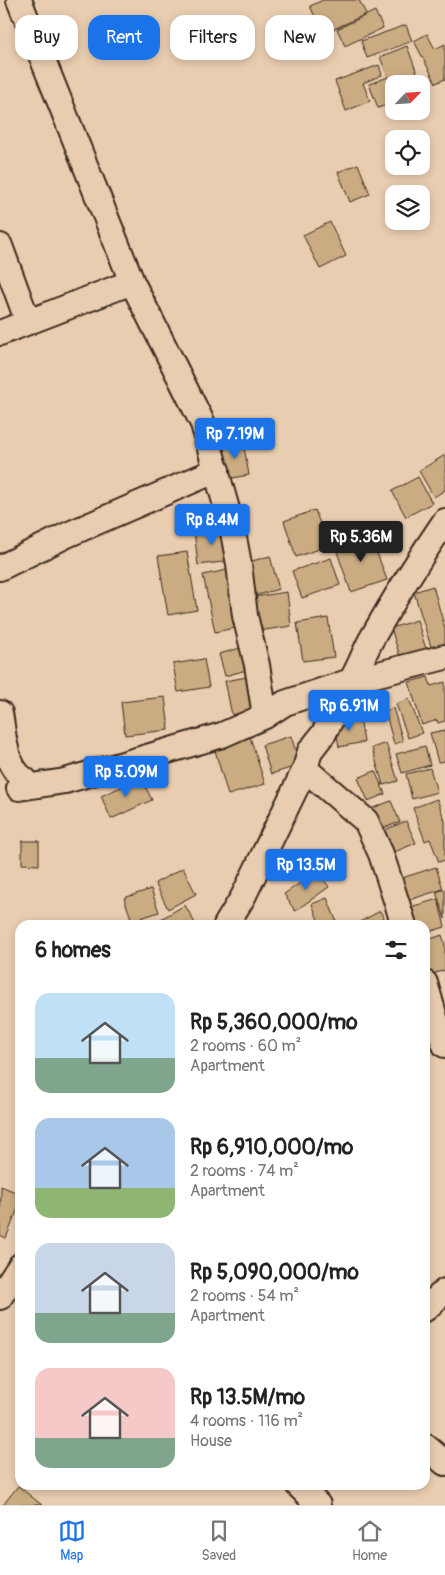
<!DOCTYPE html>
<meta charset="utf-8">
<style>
:root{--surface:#fff;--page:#f6f6f6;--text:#222;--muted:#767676;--line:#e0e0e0;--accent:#1a73e8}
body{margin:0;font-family:Pangolin,sans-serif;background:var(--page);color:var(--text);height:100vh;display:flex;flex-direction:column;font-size:19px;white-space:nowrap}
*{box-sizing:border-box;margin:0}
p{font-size:16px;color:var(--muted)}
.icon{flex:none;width:28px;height:28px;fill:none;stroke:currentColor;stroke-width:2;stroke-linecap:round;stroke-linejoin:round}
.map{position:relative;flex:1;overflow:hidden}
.sheet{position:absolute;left:15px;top:920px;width:415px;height:570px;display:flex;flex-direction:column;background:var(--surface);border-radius:15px;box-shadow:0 2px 8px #0003}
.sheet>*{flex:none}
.top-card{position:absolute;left:15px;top:15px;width:415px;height:45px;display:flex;gap:10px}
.needle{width:32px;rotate:65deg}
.buttons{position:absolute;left:385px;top:75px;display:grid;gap:10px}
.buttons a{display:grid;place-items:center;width:45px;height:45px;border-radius:10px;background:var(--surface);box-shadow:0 2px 8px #0003;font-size:25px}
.price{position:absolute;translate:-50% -42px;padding:0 11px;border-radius:5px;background:var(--accent);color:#fff;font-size:16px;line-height:32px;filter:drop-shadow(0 1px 2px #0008)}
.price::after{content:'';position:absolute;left:50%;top:30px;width:15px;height:11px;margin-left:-8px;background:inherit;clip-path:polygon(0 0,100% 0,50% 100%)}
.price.on{background:#222;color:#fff}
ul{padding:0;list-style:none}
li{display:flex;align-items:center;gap:15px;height:125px;padding:0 20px}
li span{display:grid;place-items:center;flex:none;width:140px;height:100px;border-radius:15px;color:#555}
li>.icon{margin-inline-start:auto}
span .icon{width:60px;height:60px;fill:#fffc;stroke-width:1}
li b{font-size:21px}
h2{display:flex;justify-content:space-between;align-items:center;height:60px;padding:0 20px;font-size:21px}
.tag{padding:0 18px;border-radius:15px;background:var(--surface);box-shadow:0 2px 8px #0003;font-size:18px;line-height:45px}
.tag.on{background:var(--accent);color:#fff}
.dock{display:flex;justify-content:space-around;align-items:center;height:70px;border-top:1px solid var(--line);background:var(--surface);font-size:14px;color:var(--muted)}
.dock a{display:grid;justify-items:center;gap:2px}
.dock .on{color:var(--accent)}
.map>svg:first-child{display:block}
.building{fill:#cbac82;stroke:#3b2a1e}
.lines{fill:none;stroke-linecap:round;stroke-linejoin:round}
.minor-casing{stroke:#3b2a1e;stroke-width:28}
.minor{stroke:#e9cdb0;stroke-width:24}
</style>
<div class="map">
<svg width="445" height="1505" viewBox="0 0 445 1505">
<rect width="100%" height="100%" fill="#e9cdb0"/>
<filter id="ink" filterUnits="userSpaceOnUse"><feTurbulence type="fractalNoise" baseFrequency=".02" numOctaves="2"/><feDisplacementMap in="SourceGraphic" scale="10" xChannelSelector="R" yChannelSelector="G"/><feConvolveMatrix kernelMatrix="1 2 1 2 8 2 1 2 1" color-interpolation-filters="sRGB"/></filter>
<g filter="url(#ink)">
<path class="building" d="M 323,0 L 359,0 L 366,14 L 323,34 L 310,6 Z
M 375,11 L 383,28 L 345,46 L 337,29 Z
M 406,25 L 412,41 L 367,58 L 361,41 Z
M 427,34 L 435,49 L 445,44 L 445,79 L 436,83 L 414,41 Z
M 407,46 L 421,84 L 394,84 L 394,102 L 378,108 L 369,84 L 388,77 L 380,57 Z
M 379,65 L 382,75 L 363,83 L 370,101 L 346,111 L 335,81 Z
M 358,164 L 370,194 L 350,202 L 338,172 Z
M 330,222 L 346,256 L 320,269 L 303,235 Z
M 243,442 L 249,475 L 227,479 L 221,445 Z
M 445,455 L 445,490 L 434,497 L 419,471 Z
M 418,477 L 432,503 L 406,517 L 392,491 Z
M 315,510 L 328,546 L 296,557 L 284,521 Z
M 226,526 L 231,561 L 198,565 L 194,530 Z
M 370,534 L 387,580 L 351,592 L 335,546 Z
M 187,552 L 197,610 L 168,615 L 158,556 Z
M 270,556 L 279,589 L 254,596 L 245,563 Z
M 331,558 L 340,585 L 302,598 L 292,571 Z
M 232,569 L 244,626 L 215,632 L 203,575 Z
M 433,586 L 445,629 L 445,646 L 432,650 L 414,592 Z
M 287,592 L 291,626 L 258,631 L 254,597 Z
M 328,618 L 334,657 L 303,661 L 297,623 Z
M 417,620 L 426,649 L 400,657 L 391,628 Z
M 244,647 L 250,669 L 225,676 L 219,654 Z
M 204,659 L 209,687 L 178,692 L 173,664 Z
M 247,677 L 253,710 L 232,715 L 225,681 Z
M 428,677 L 431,686 L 445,682 L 445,721 L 438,723 L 437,720 L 422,725 L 409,682 Z
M 165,697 L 169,730 L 125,735 L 121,702 Z
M 409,699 L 422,733 L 408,738 L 396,704 Z
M 393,708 L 403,741 L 394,744 L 385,711 Z
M 360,718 L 364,742 L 339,747 L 335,722 Z
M 445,730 L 445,761 L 438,762 L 430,733 Z
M 291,736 L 300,765 L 271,774 L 262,745 Z
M 250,737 L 265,784 L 228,795 L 214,747 Z
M 386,743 L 398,781 L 383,785 L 372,748 Z
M 425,746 L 430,765 L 402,773 L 396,754 Z
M 430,768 L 437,792 L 412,799 L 406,774 Z
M 375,771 L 385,794 L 368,801 L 358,778 Z
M 141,778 L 152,800 L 111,819 L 101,796 Z
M 437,799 L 445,821 L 445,860 L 439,862 L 430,839 L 425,841 L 413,808 Z
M 391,801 L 400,822 L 381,829 L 373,808 Z
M 406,821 L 416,843 L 392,853 L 383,831 Z
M 22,841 L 39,841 L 39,865 L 22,864 Z
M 436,867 L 443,889 L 406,901 L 399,879 Z
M 183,868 L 196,894 L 168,909 L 155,883 Z
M 318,871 L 329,887 L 295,911 L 284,894 Z
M 151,889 L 159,912 L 132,921 L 124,898 Z
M 445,889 L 445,919 L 436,892 Z
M 327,898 L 338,925 L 320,925 L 312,904 Z
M 438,899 L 445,927 L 425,933 L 425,925 L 412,925 L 407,908 Z
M 185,905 L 196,925 L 164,925 L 161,919 Z
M 380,911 L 388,925 L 354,925 Z
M 442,935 L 445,945 L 445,970 L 429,975 L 425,964 L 425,941 Z
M 1,1186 L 20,1194 L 20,1204 L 6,1238 L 0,1235 Z
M 18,1486 L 42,1505 L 3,1505 Z"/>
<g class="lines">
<g class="minor-casing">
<path id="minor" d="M 19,0 L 132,282 L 203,424 L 232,527 L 239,564 L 245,616 L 257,665 L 265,716
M 0,246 L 28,322
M 0,333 L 132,282
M 0,568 L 67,535 L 217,470
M 0,713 C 4,734 4,767 25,780 L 19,788
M 305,769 L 366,821 L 381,854 L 404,925
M 19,788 L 65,781 L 222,735 L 265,716 L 285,703 L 351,681 C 359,668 364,653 371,640 C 394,599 419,559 445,521
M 226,925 L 243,897 L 305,769 L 310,751 L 324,733 L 351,681 L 445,657
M 425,983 L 436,1021 L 445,1045
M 0,1297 L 20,1266
M 425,1309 L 445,1291
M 425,1446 L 445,1463
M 298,1485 L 318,1505"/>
</g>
<use href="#minor" class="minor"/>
</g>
</g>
</svg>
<div class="buttons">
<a><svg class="needle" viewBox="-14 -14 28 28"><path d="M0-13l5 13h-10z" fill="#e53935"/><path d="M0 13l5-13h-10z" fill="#767676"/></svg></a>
<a><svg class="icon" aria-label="locate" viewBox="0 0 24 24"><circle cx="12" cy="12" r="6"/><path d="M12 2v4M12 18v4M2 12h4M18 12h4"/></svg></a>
<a><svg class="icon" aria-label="layers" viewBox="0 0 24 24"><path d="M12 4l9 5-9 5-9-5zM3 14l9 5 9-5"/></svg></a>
</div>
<b class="price" style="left:235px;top:460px">Rp 7.19M</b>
<b class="price" style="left:212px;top:546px">Rp 8.4M</b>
<b class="price on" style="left:361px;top:563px">Rp 5.36M</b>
<b class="price" style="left:349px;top:732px">Rp 6.91M</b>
<b class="price" style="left:126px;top:798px">Rp 5.09M</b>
<b class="price" style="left:306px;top:891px">Rp 13.5M</b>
<div class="top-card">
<a class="tag">Buy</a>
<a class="tag on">Rent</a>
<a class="tag">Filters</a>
<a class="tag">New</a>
</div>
<section class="sheet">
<h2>6 homes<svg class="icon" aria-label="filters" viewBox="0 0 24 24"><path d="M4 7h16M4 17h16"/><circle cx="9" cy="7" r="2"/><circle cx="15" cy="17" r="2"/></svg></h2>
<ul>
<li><span style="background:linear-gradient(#bfe0f5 65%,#7fa58c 0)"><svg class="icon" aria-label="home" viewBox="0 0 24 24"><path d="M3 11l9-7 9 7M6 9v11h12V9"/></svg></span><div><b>Rp 5,360,000/mo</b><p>2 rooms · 60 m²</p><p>Apartment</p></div></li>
<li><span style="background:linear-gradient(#a9c7e8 70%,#8fb573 0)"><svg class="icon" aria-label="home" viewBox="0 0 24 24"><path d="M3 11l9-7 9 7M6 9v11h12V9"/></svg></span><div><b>Rp 6,910,000/mo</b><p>2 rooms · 74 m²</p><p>Apartment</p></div></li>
<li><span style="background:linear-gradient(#c9d6e8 70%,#7fa58c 0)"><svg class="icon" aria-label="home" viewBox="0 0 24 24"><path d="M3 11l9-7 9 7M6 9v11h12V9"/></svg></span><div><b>Rp 5,090,000/mo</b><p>2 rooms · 54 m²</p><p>Apartment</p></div></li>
<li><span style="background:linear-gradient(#f6c9c9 70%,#7fa58c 0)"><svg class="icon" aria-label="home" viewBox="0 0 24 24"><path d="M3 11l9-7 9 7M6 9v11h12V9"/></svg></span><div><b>Rp 13.5M/mo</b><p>4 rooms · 116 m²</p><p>House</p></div></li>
</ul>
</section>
</div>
<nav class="dock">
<a class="on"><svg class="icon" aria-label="map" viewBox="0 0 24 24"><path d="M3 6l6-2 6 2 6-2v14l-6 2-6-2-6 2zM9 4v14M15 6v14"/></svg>Map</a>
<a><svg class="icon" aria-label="saved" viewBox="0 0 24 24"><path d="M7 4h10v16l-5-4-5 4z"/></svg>Saved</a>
<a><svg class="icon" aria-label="home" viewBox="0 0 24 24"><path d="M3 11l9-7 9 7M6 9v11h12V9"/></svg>Home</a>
</nav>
